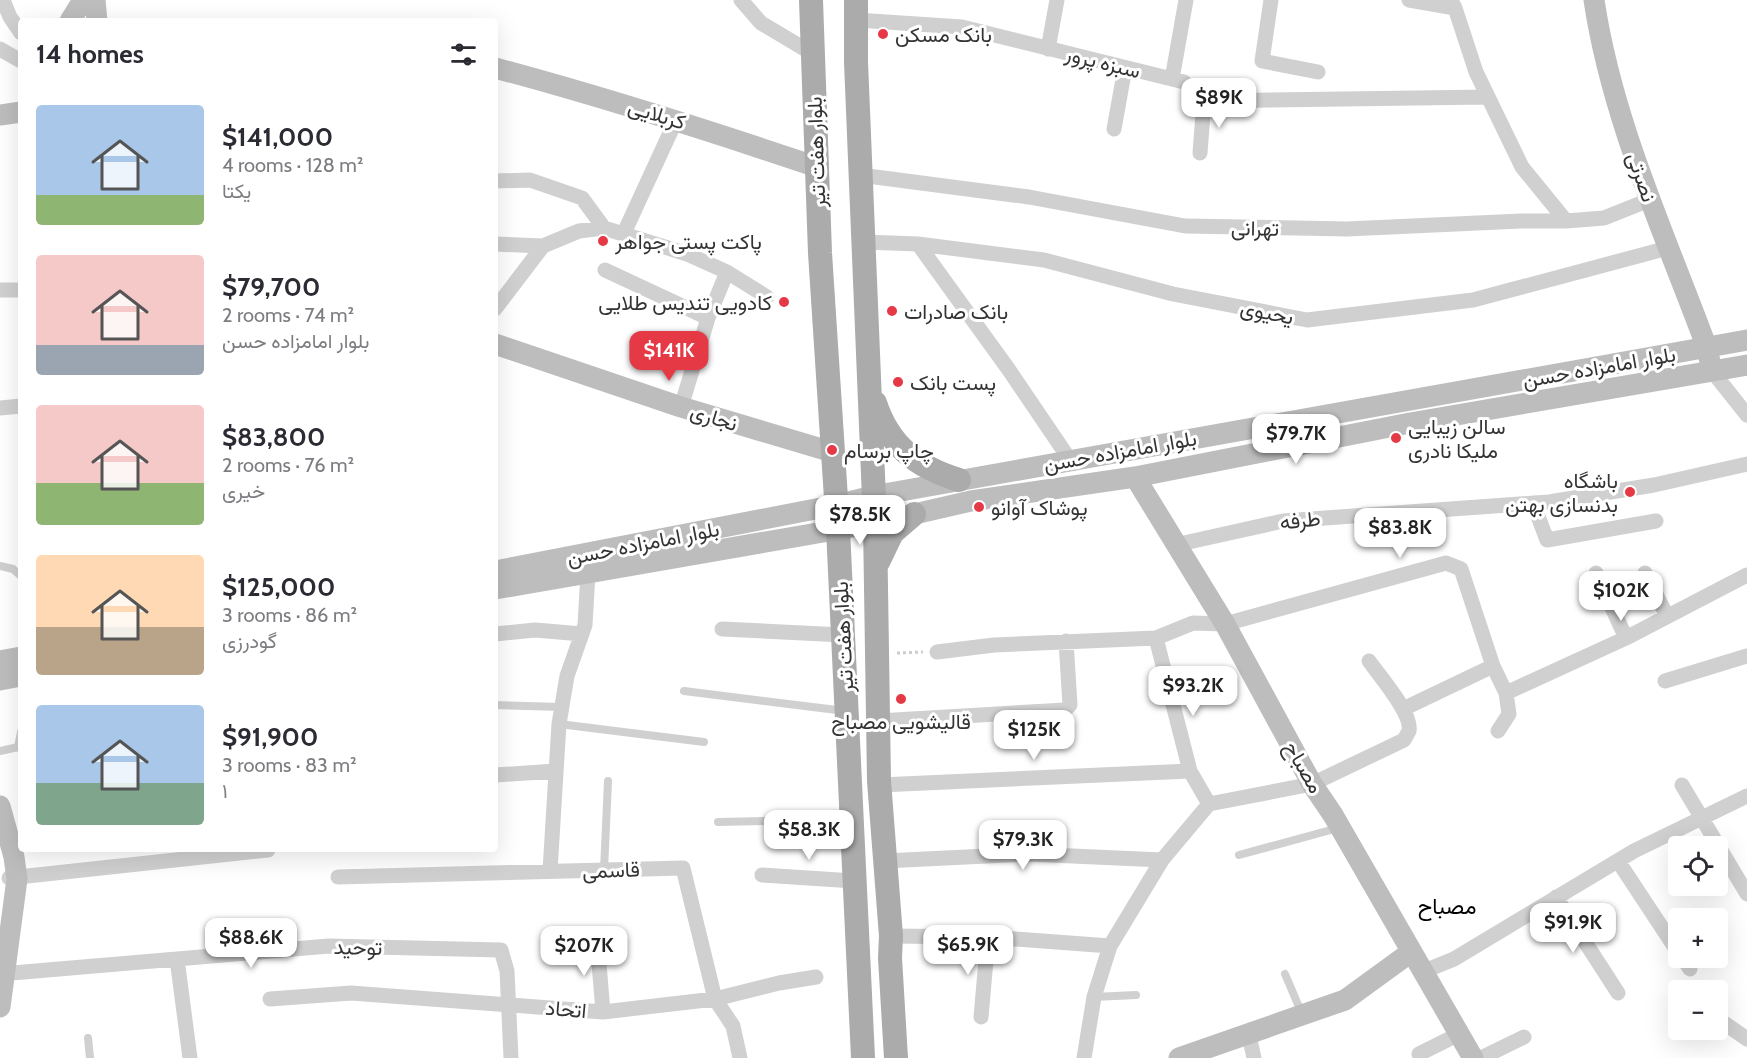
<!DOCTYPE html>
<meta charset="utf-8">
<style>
:root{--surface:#fff;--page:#f2f2f3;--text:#2b2b33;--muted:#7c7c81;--accent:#e63946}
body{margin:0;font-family:Cabin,Vazirmatn,sans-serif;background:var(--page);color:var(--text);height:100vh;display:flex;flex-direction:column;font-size:22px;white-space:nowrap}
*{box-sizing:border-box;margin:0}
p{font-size:20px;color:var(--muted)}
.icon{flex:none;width:33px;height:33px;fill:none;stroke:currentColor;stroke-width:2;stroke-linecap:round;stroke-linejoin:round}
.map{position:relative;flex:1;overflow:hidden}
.panel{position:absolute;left:18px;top:18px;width:480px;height:834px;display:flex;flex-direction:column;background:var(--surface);border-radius:6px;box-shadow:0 6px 24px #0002}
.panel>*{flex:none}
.controls{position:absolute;left:1668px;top:836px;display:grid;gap:12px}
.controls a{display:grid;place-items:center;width:60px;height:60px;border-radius:6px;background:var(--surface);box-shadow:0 6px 24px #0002;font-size:30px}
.price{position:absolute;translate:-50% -51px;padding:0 14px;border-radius:12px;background:#fff;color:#222;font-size:20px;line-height:39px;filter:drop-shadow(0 2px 3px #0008)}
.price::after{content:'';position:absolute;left:50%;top:36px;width:18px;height:14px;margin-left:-9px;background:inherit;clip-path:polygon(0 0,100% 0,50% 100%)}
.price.on{background:var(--accent);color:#fff}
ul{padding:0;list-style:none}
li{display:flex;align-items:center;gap:18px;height:150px;padding:0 18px}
li span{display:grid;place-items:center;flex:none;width:168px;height:120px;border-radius:6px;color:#555}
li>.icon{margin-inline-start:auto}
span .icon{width:72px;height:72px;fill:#fffc;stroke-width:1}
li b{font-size:26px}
h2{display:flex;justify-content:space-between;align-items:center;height:72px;padding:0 18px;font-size:26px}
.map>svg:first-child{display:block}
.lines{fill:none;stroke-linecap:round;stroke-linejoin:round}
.path{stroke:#cdcdcd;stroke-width:3;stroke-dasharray:3 3;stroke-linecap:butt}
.lane{stroke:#d0d0d0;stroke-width:8}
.street{stroke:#d0d0d0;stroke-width:15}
.secondary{stroke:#bdbdbd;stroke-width:21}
.primary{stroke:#ababab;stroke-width:24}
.poi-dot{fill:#e63946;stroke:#fff;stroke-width:2}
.labels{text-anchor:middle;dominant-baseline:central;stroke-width:6;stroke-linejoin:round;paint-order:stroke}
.poi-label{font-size:21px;fill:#333;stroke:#fff;text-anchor:start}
.street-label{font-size:21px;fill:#333;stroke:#fff}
.neighbourhood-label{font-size:22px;fill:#000;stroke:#fff}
</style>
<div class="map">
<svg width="1747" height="1058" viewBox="0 0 1747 1058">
<rect width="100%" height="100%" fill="#fff"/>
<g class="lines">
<path class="path" d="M 897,653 L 923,652"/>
<path class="lane" d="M 0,566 L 13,569 L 21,576
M 684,691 L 845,711
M 495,705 L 562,707
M 559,724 L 704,742
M 21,732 L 18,747 L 21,750
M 0,751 L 18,747
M 718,822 L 850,819
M 1239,855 L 1338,828
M 604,870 L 608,781
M 1285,974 L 1302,1014
M 1094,997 L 1136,995
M 88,1038 L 90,1058"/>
<path class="street" d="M 3,0 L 10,17 L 21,33
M 741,0 L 761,23 L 813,54
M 1271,0 L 1262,61 L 1318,72
M 1409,0 L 1455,8
M 1451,0 L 1455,8 L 1476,72 L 1522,167 L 1566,221
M 856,20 L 962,27 L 1184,82 L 1204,101 L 1488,97
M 0,49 L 21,61
M 1048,49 L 1057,0
M 1172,79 L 1186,0
M 1114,129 L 1125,68
M 1200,153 L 1204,101
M 860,175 L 1029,197 L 1185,226 L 1347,229 L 1521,221 L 1566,221 L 1604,218 L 1649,200
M 495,181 L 530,180 L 582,198 L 604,228
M 624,233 L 676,120
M 863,242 L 918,244 L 1044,260 L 1173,294 L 1307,320 L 1473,300 L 1668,248
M 495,244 L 543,246
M 918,244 L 1009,370 L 1070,460
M 605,270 L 708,318
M 0,290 L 21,290
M 495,309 L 543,246 L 579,231 L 604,228 L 687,254 L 727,272 L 767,297
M 1712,371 L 1747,415
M 681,407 L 708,318 L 727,272
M 0,408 L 21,406
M 1533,503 L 1547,540 L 1656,521
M 1175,545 L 1283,521 L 1549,502 L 1654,485 L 1747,464
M 1596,573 L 1626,638
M 1645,573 L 1667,616
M 722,629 L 843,635
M 495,634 L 535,630 L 582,634
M 1156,638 L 1190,771 L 1209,804
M 937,652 L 994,645 L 1156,638 L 1193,623 L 1225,624 L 1446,563 L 1461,569 L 1493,666 L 1506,693 L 1509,714 L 1498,731
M 1665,681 L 1747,656
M 1506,693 L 1626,638 L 1747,575
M 1403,709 L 1493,666
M 878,721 L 1065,710 L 1070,705 L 1066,641
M 495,775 L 556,771
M 880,785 L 1190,771
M 1682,785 L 1747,894
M 884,861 L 1028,854 L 1162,860
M 1618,861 L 1678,952
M 550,871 L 559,724 L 567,676 L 585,625 L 588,573
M 762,875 L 854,881
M 338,877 L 683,868 L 715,999 L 733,1026 L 740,1058
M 9,878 L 268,850
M 1556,897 L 1618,993
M 891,936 L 988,937 L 1110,946
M 597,939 L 603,1012
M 1682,957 L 1690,969
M 177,959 L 190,1058
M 1422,972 L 1454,959 L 1634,851 L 1747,796
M 0,974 L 329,946 L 501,950 L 507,971 L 511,1058
M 270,999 L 351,993 L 603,1012 L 715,999 L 779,983 L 816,977
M 981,1017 L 988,937
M 1724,1023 L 1747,1039
M 1249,1035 L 1254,1058
M 1419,1054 L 1459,1034
M 1084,1058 L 1094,997 L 1110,946 L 1162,860 L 1209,804 L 1312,784 L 1404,740 C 1405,738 1408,733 1409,731 C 1413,714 1379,675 1369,661
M 1481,1058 L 1524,1037"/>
<path class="secondary" d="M 95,0 L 97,21
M 1594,0 C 1612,121 1665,234 1707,348 L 1710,362
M 70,21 L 83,0
M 495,68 C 604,97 710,131 817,167
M 0,115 L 21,112
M 495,344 L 681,407 L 832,452
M 1135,477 L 1225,624 L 1312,784 L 1333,815 L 1473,1058
M 495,571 L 836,505 L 873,496 L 1747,340
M 495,589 L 875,523 L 971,501 L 1135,477 L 1410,423 L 1747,365
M 0,661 L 21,657
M 0,680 L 21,676
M 0,806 L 14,857 L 17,879 L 0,1007
M 1179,1058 L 1345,1000 L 1411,952"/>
<path class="primary" d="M 811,0 L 820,253 L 838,529 L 863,1058
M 856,0 L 856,62 L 875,523 L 879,781 L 891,936 L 890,958 L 896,1058
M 875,403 C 889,446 917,467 959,480
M 878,562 L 892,533 L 914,514"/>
</g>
<g class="poi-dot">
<circle cx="883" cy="34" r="6"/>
<circle cx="603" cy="241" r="6"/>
<circle cx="784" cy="302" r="6"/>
<circle cx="892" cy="311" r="6"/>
<circle cx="898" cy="382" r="6"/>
<circle cx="1396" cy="438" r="6"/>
<circle cx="832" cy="450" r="6"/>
<circle cx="1630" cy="492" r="6"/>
<circle cx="979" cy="507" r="6"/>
<circle cx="901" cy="699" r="6"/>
</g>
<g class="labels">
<g class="poi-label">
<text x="895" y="34">بانک مسکن</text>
<text x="615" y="241">پاکت پستی جواهر</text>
<text x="772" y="302" text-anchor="end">کادویی تندیس طلایی</text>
<text x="904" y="311">بانک صادرات</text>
<text x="910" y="382">پست بانک</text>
<text x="1408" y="426">سالن زیبایی<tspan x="1408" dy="24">ملیکا نادری</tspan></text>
<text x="844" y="450">چاپ برسام</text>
<text x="1618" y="480" text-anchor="end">باشگاه<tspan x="1618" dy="24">بدنسازی بهتن</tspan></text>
<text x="991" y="507">پوشاک آوانو</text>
<text x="901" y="721" text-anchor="middle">قالیشویی مصباح</text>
</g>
<g class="street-label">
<text transform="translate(1103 62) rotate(14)">سبزه پرور</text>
<text transform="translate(657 114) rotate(17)">کربلایی</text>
<text transform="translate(816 152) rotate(-92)">بلوار هفت تیر</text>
<text transform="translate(1642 177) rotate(71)">نصرتی</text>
<text transform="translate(1255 228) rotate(1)">تهرانی</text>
<text transform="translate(1267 312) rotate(11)">یحیوی</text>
<text transform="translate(1599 367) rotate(-10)">بلوار امامزاده حسن</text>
<text transform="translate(714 417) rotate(17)">نجاری</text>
<text transform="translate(1120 451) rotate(-10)">بلوار امامزاده حسن</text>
<text transform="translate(1300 520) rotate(-6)">طرفه</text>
<text transform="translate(643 543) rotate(-11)">بلوار امامزاده حسن</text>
<text transform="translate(843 637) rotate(-93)">بلوار هفت تیر</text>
<text transform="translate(1304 767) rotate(60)">مصباح</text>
<text transform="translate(611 870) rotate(-2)">قاسمی</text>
<text transform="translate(358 947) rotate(1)">توحید</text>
<text transform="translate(566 1009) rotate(5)">اتحاد</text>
</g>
<g class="neighbourhood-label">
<text x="1447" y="906">مصباح</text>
</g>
</g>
</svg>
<div class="controls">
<a><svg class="icon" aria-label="locate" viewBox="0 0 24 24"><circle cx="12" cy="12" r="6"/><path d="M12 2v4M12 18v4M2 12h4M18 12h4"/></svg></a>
<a>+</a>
<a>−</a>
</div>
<b class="price" style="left:1219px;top:129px">$89K</b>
<b class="price on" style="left:669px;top:382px">$141K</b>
<b class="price" style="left:1296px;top:465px">$79.7K</b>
<b class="price" style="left:860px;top:546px">$78.5K</b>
<b class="price" style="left:1400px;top:559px">$83.8K</b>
<b class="price" style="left:1621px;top:622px">$102K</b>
<b class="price" style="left:1193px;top:717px">$93.2K</b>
<b class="price" style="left:1034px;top:761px">$125K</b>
<b class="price" style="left:809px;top:861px">$58.3K</b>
<b class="price" style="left:1023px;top:871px">$79.3K</b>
<b class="price" style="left:1573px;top:954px">$91.9K</b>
<b class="price" style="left:251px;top:969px">$88.6K</b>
<b class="price" style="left:968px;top:976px">$65.9K</b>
<b class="price" style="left:584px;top:977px">$207K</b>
<section class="panel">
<h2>14 homes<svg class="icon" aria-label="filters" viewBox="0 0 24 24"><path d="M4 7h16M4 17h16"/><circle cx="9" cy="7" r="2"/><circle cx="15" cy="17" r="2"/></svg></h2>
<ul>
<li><span style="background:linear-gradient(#a9c7e8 75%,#8fb573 0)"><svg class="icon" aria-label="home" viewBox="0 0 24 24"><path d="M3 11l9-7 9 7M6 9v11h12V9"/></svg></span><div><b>$141,000</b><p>4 rooms · 128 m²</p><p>یکتا</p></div></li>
<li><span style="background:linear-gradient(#f6c9c9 75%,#9aa5b1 0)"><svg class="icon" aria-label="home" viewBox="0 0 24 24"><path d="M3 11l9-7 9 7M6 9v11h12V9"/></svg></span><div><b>$79,700</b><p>2 rooms · 74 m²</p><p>بلوار امامزاده حسن</p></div></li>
<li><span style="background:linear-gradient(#f6c9c9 65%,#8fb573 0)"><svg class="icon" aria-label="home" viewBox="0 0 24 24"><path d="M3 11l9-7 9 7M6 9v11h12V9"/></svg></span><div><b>$83,800</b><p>2 rooms · 76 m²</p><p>خیری</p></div></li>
<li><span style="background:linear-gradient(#ffd9b3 60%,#b9a48a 0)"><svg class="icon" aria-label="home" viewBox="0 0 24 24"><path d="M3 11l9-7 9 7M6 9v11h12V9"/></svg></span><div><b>$125,000</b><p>3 rooms · 86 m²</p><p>گودرزی</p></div></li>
<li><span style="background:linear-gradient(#a9c7e8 65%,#7fa58c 0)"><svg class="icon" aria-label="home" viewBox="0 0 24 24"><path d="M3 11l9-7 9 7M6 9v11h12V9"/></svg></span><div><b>$91,900</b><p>3 rooms · 83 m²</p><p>۱</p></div></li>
</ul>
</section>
</div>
